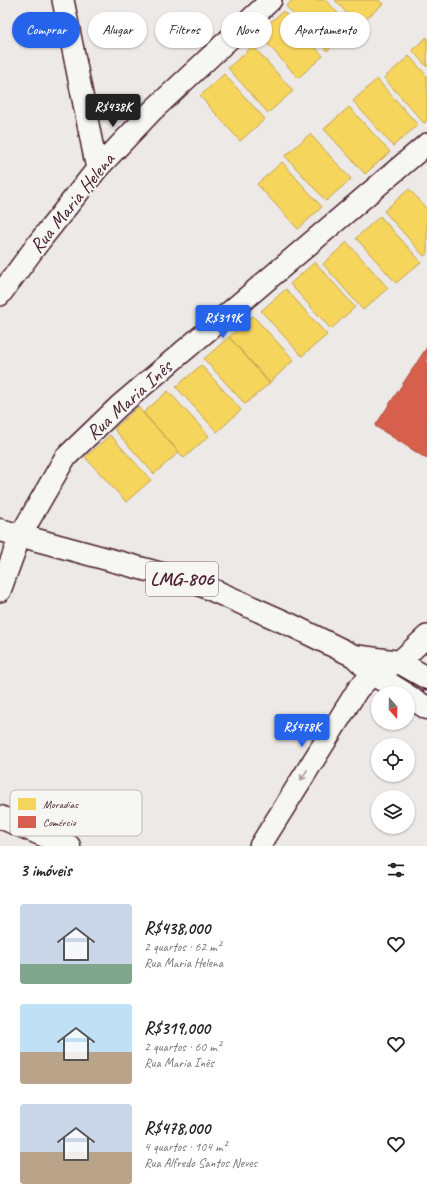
<!DOCTYPE html>
<html lang="pt">
<meta charset="utf-8">
<style>
:root{--surface:#fff;--page:#f6f6f6;--text:#222;--muted:#767676;--accent:#2563eb}
body{margin:0;font-family:Caveat,sans-serif;background:var(--page);color:var(--text);height:100vh;display:flex;flex-direction:column;font-size:15px;white-space:nowrap}
*{box-sizing:border-box;margin:0}
p{font-size:13px;color:var(--muted)}
.icon{flex:none;width:22px;height:22px;fill:none;stroke:currentColor;stroke-width:2;stroke-linecap:round;stroke-linejoin:round}
.map{position:relative;height:846px;overflow:hidden}
.side{display:flex;flex-direction:column;background:var(--surface);flex:1}
.side>*{flex:none}
.top-card{position:absolute;left:12px;top:12px;width:403px;height:36px;display:flex;gap:8px}
.needle{width:26px;rotate:160deg}
.controls{position:absolute;left:371px;top:686px;display:grid;gap:8px}
.controls a{display:grid;place-items:center;width:44px;height:44px;border-radius:50%;background:var(--surface);box-shadow:0 1px 3px #0004;font-size:20px}
.price{position:absolute;translate:-50% -34px;padding:0 9px;border-radius:4px;background:var(--accent);color:#fff;font-size:13px;line-height:26px;filter:drop-shadow(0 1px 2px #0008)}
.price::after{content:'';position:absolute;left:50%;top:24px;width:12px;height:9px;margin-left:-6px;background:inherit;clip-path:polygon(0 0,100% 0,50% 100%)}
.price.selected{background:#222;color:#fff}
ul{padding:0;list-style:none}
li{display:flex;align-items:center;gap:12px;height:100px;padding:0 20px}
li span{display:grid;place-items:center;flex:none;width:112px;height:80px;border-radius:4px;color:#555}
li>.icon{margin-inline-start:auto}
span .icon{width:48px;height:48px;fill:#fffc;stroke-width:1}
li b{font-size:17px}
h2{display:flex;justify-content:space-between;align-items:center;height:48px;padding:0 20px;font-size:17px}
.chip{padding:0 14px;border-radius:18px;background:var(--surface);box-shadow:0 1px 3px #0004;font-size:14px;line-height:36px}
.chip.selected{background:var(--accent);color:#fff}
.map>svg:first-child{display:block}
.homes{fill:#f6d55c;stroke:#c29e4d}
.shops{fill:#d6604d;stroke:#ac4c43}
.lines{fill:none;stroke-linecap:round;stroke-linejoin:round}
.minor-casing{stroke:#4a1f2b;stroke-width:24}
.secondary-casing{stroke:#4a1f2b;stroke-width:25}
.trunk-casing{stroke:#4a1f2b;stroke-width:25}
.minor{stroke:#f6f6f2;stroke-width:21}
.secondary{stroke:#f6f6f2;stroke-width:22}
.trunk{stroke:#f6f6f2;stroke-width:22}
.oneway{stroke:#a99598}
.labels{text-anchor:middle;dominant-baseline:central;stroke-width:4;stroke-linejoin:round;paint-order:stroke}
.shield{fill:#f6f6f2;stroke:#7e6067;stroke-width:1}
.shield-label{font-size:19px;font-weight:bold;fill:#4a1f2b}
.street-label{font-size:20px;fill:#4a1f2b;stroke:#f6f6f2}
.key{fill:#f6f6f2;stroke:#c2b6b6;stroke-width:1}
.key-label{font-size:11px;fill:#4a1f2b}
</style>
<div class="map">
<svg width="427" height="846" viewBox="0 0 427 846">
<rect width="100%" height="100%" fill="#ece9e6"/>
<filter id="ink" filterUnits="userSpaceOnUse"><feTurbulence type="fractalNoise" baseFrequency=".025" numOctaves="2"/><feDisplacementMap in="SourceGraphic" scale="8" xChannelSelector="R" yChannelSelector="G"/><feConvolveMatrix kernelMatrix="1 2 1 2 8 2 1 2 1" color-interpolation-filters="sRGB"/></filter>
<g filter="url(#ink)">
<path class="homes" d="M 293,0 L 326,0 L 352,29 L 327,51 L 286,6 Z
M 335,0 L 379,0 L 383,4 L 358,26 Z
M 283,11 L 323,56 L 298,78 L 258,33 Z
M 427,37 L 427,67 L 412,50 Z
M 253,46 L 293,91 L 268,113 L 228,68 Z
M 409,56 L 427,76 L 427,121 L 424,123 L 384,78 Z
M 224,74 L 265,119 L 240,141 L 200,96 Z
M 377,79 L 418,125 L 393,146 L 353,101 Z
M 349,107 L 390,152 L 365,174 L 324,129 Z
M 310,134 L 351,179 L 326,201 L 285,156 Z
M 282,162 L 322,207 L 298,229 L 257,184 Z
M 409,189 L 427,209 L 427,254 L 424,256 L 384,211 Z
M 380,216 L 421,262 L 396,283 L 356,238 Z
M 347,242 L 388,288 L 363,310 L 323,264 Z
M 315,262 L 355,307 L 331,329 L 290,284 Z
M 286,289 L 327,335 L 302,356 L 261,311 Z
M 253,316 L 294,360 L 269,383 L 229,337 Z
M 229,337 L 270,383 L 245,404 L 204,359 Z
M 201,365 L 241,410 L 217,432 L 176,387 Z
M 168,391 L 209,436 L 184,458 L 143,413 Z
M 138,407 L 179,452 L 154,474 L 114,429 Z
M 110,435 L 151,480 L 126,502 L 85,457 Z"/>
<path class="shops" d="M 427,347 L 427,459 L 375,426 Z"/>
<g class="lines">
<g class="minor-casing">
<path id="minor" d="M 63,0 L 97,169
M 0,295 L 39,242 L 97,169 L 152,111 L 271,0
M 0,591 L 20,536 L 65,458 L 119,406 L 427,144
M 260,846 L 358,689 L 373,674 L 399,662 L 427,636"/>
</g>
<g class="secondary-casing">
<path id="secondary" d="M 0,817 L 69,846"/>
</g>
<g class="trunk-casing">
<path id="trunk" d="M 0,530 L 199,584 L 291,625 L 354,656 L 373,674 L 404,693
M 354,656 L 399,662 L 427,678
M 408,696 L 427,708"/>
</g>
<use href="#minor" class="minor"/>
<use href="#secondary" class="secondary"/>
<use href="#trunk" class="trunk"/>
</g>
<defs><path id="oneway-shaft" d="M-6 0H5M1.5-3L5.5 0L1.5 3" fill="none" stroke-width="1.6" stroke-linecap="round" stroke-linejoin="round"/></defs>
<use class="oneway" href="#oneway-shaft" transform="translate(304 775) rotate(122)"/>
</g>
<g class="labels">
<rect class="shield" x="146" y="562" width="72" height="34" rx="3"/>
<g class="shield-label">
<text x="182" y="579">LMG-806</text>
</g>
<g class="street-label">
<text transform="translate(72 203) rotate(-51)">Rua Maria Helena</text>
<text transform="translate(129 400) rotate(-42)">Rua Maria Inês</text>
</g>
</g>
<rect x="10" y="790" width="132" height="46" rx="6" class="key"/>
<rect x="18" y="798" width="18" height="12" fill="#f6d55c"/>
<rect x="18" y="816" width="18" height="12" fill="#d6604d"/>
<g class="key-label">
<text x="43" y="808">Moradias</text>
<text x="43" y="826">Comércio</text>
</g>
</svg>
<div class="controls">
<a><svg class="needle" viewBox="-14 -14 28 28"><path d="M0-13l5 13h-10z" fill="#e53935"/><path d="M0 13l5-13h-10z" fill="#767676"/></svg></a>
<a><svg class="icon" aria-label="locate" viewBox="0 0 24 24"><circle cx="12" cy="12" r="6"/><path d="M12 2v4M12 18v4M2 12h4M18 12h4"/></svg></a>
<a><svg class="icon" aria-label="layers" viewBox="0 0 24 24"><path d="M12 4l9 5-9 5-9-5zM3 14l9 5 9-5"/></svg></a>
</div>
<b class="price selected" style="left:113px;top:128px">R$438K</b>
<b class="price" style="left:223px;top:339px">R$319K</b>
<b class="price" style="left:302px;top:748px">R$478K</b>
<div class="top-card">
<a class="chip selected">Comprar</a>
<a class="chip">Alugar</a>
<a class="chip">Filtros</a>
<a class="chip">Novo</a>
<a class="chip">Apartamento</a>
</div>
</div>
<section class="side">
<h2>3 imóveis<svg class="icon" aria-label="filters" viewBox="0 0 24 24"><path d="M4 7h16M4 17h16"/><circle cx="9" cy="7" r="2"/><circle cx="15" cy="17" r="2"/></svg></h2>
<ul>
<li><span style="background:linear-gradient(#c9d6e8 75%,#7fa58c 0)"><svg class="icon" aria-label="home" viewBox="0 0 24 24"><path d="M3 11l9-7 9 7M6 9v11h12V9"/></svg></span><div><b>R$438,000</b><p>2 quartos · 62 m²</p><p>Rua Maria Helena</p></div><svg class="icon" aria-label="heart" viewBox="0 0 24 24"><path d="M12 20l-8-8c-3-5 5-10 8-4 3-6 11-1 8 4z"/></svg></li>
<li><span style="background:linear-gradient(#bfe0f5 60%,#b9a48a 0)"><svg class="icon" aria-label="home" viewBox="0 0 24 24"><path d="M3 11l9-7 9 7M6 9v11h12V9"/></svg></span><div><b>R$319,000</b><p>2 quartos · 60 m²</p><p>Rua Maria Inês</p></div><svg class="icon" aria-label="heart" viewBox="0 0 24 24"><path d="M12 20l-8-8c-3-5 5-10 8-4 3-6 11-1 8 4z"/></svg></li>
<li><span style="background:linear-gradient(#c9d6e8 60%,#b9a48a 0)"><svg class="icon" aria-label="home" viewBox="0 0 24 24"><path d="M3 11l9-7 9 7M6 9v11h12V9"/></svg></span><div><b>R$478,000</b><p>4 quartos · 104 m²</p><p>Rua Alfredo Santos Neves</p></div><svg class="icon" aria-label="heart" viewBox="0 0 24 24"><path d="M12 20l-8-8c-3-5 5-10 8-4 3-6 11-1 8 4z"/></svg></li>
</ul>
</section>
